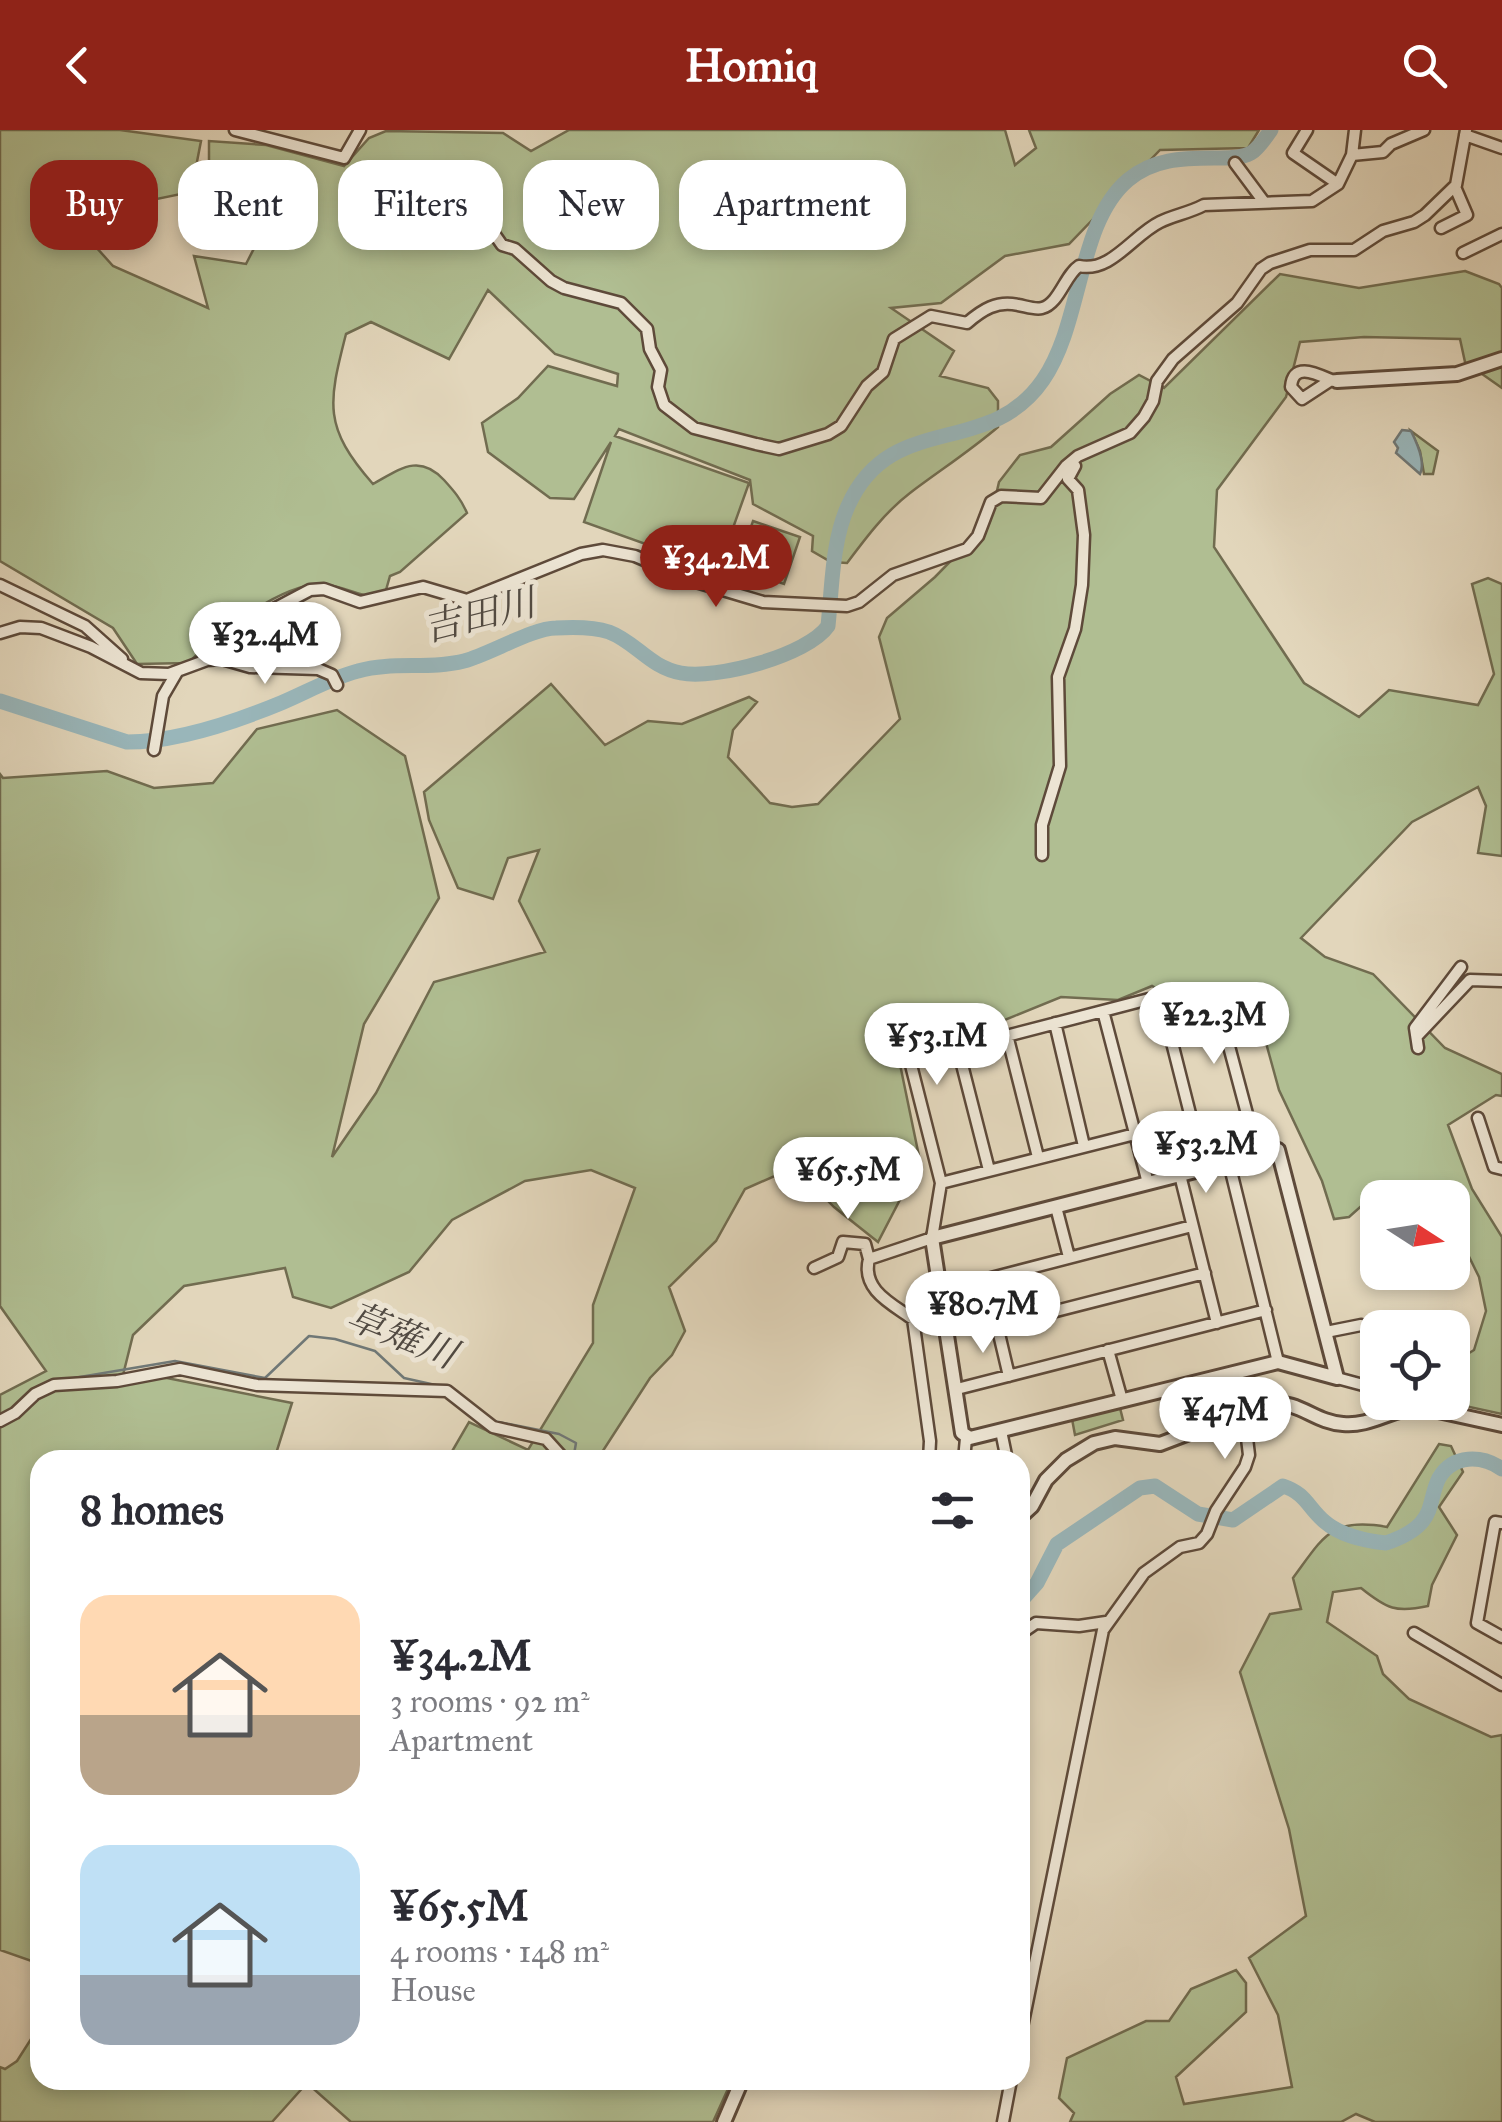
<!DOCTYPE html>
<meta charset="utf-8">
<style>
:root{--surface:#fff;--page:#f7f7f7;--text:#2b2b33;--muted:#7c7c81;--accent:#8f2418}
body{margin:0;font-family:"IM FELL Great Primer","Noto Serif JP",serif;background:var(--page);color:var(--text);height:100vh;display:flex;flex-direction:column;font-size:38px;white-space:nowrap}
*{box-sizing:border-box;margin:0}
p{font-size:32px;color:var(--muted)}
.icon{flex:none;width:55px;height:55px;fill:none;stroke:currentColor;stroke-width:2;stroke-linecap:round;stroke-linejoin:round}
.map{position:relative;flex:1;overflow:hidden}
.details{position:absolute;left:30px;top:1320px;width:1000px;height:640px;display:flex;flex-direction:column;background:var(--surface);border-radius:30px;box-shadow:0 5px 15px #0003}
.details>*{flex:none}
.hud{position:absolute;left:30px;top:30px;width:1000px;height:90px;display:flex;gap:20px}
.needle{width:65px;rotate:102deg}
.fabs{position:absolute;left:1360px;top:1050px;display:grid;gap:20px}
.fabs a{display:grid;place-items:center;width:110px;height:110px;border-radius:20px;background:var(--surface);box-shadow:0 5px 15px #0003;font-size:50px}
.price{position:absolute;translate:-50% -85px;padding:0 22px;border-radius:35px;background:#fff;color:#222;font-size:32px;line-height:65px;filter:drop-shadow(0 2px 5px #0008)}
.price::after{content:'';position:absolute;left:50%;top:60px;width:30px;height:22px;margin-left:-15px;background:inherit;clip-path:polygon(0 0,100% 0,50% 100%)}
.price.active{background:var(--accent);color:#fff}
ul{padding:0;list-style:none}
li{display:flex;align-items:center;gap:30px;height:250px;padding:0 50px}
li span{display:grid;place-items:center;flex:none;width:280px;height:200px;border-radius:30px;color:#555}
li>.icon{margin-inline-start:auto}
span .icon{width:120px;height:120px;fill:#fffc;stroke-width:1}
li b{font-size:42px}
h2{display:flex;justify-content:space-between;align-items:center;height:120px;padding:0 50px;font-size:42px}
.tag{padding:0 35px;border-radius:30px;background:var(--surface);box-shadow:0 5px 15px #0003;font-size:35px;line-height:90px}
.tag.active{background:var(--accent);color:#fff}
header{display:flex;justify-content:space-between;align-items:center;height:130px;padding:0 50px;background:var(--accent);color:#fff;font-size:45px;font-weight:700}
.map>svg:first-child{display:block}
.green{fill:#b0be92;stroke:#716c50;stroke-width:2.5}
.water{fill:#99b6ba;stroke:#707876;stroke-width:2.5}
.lines{fill:none;stroke-linecap:round;stroke-linejoin:round}
.stream{stroke:#707876;stroke-width:2.5}
.river{stroke:#99b6ba;stroke-width:15}
.minor-casing{stroke:#5e4a3a;stroke-width:15}
.tertiary-casing{stroke:#5e4a3a;stroke-width:18}
.minor{stroke:#ece4d3;stroke-width:10}
.tertiary{stroke:#ece4d3;stroke-width:12}
.labels{text-anchor:middle;dominant-baseline:central;stroke-width:10;stroke-linejoin:round;paint-order:stroke}
.water-label{font-size:38px;font-style:italic;fill:#514a42;stroke:#ece4d3}
</style>
<header><svg class="icon" aria-label="back" viewBox="0 0 24 24"><path d="M15 5l-7 7 7 7"/></svg>Homiq<svg class="icon" aria-label="search" viewBox="0 0 24 24"><circle cx="10" cy="10" r="6"/><path d="M15 15l6 6"/></svg></header>
<div class="map">
<svg width="1502" height="1992" viewBox="0 0 1502 1992">
<rect width="100%" height="100%" fill="#e2d6bb"/>
<filter id="stains"><feTurbulence type="fractalNoise" baseFrequency=".002" numOctaves="4"/><feColorMatrix values="0 0 0 0 .2 0 0 0 0 .09 0 0 0 0 .02 0 0 0 .5 -.17"/></filter>
<radialGradient id="worn" r=".72"><stop offset=".6" stop-color="#630" stop-opacity="0"/><stop offset="1" stop-color="#630" stop-opacity=".3"/></radialGradient>
<path class="green" d="M 0,0 L 120,0 L 201,11 L 195,42 L 186,63 L 69,87 L 113,136 L 208,178 L 194,126 L 246,134 L 267,93 L 209,47 L 209,11 L 266,15 L 344,36 L 369,8 L 386,1 L 503,3 L 531,21 L 569,0 L 1005,0 L 1015,35 L 1036,18 L 1029,0 L 1259,0 L 1248,18 L 1160,20 L 1069,114 L 1005,126 L 941,173 L 891,178 L 954,221 L 940,246 L 988,258 L 998,271 L 998,297 C 970,321 939,341 910,363 C 885,382 865,409 847,433 L 831,432 L 812,421 L 813,406 L 753,374 L 750,350 L 619,299 L 615,306 L 749,353 L 718,440 L 584,392 L 611,312 L 574,369 L 550,368 L 488,322 L 482,293 L 518,268 L 548,236 L 617,256 L 618,244 L 555,224 L 488,160 L 449,229 L 371,192 L 346,204 C 328,274 323,297 373,354 C 400,339 419,323 444,350 C 454,361 461,369 467,383 L 400,442 L 390,446 L 386,460 L 373,467 C 358,465 343,457 328,455 C 285,448 217,505 188,533 L 137,534 L 113,498 L 0,431 Z
M 1465,141 L 1499,154 L 1502,158 L 1502,258 L 1465,232 L 1460,209 L 1364,207 L 1300,212 L 1286,267 L 1217,360 L 1214,417 L 1304,553 L 1359,587 L 1389,560 L 1478,575 L 1494,544 L 1472,454 L 1488,448 L 1502,454 L 1502,726 L 1478,723 L 1486,676 L 1478,657 L 1412,692 L 1301,808 L 1325,827 L 1373,844 L 1445,918 L 1502,944 L 1502,966 L 1496,965 L 1448,995 L 1472,1059 L 1502,1107 L 1502,1284 L 1451,1273 L 1453,1233 L 1474,1220 L 1486,1181 L 1479,1147 L 1453,1094 L 1452,1068 L 1403,1067 L 1377,1062 L 1349,1087 L 1334,1089 L 1322,1051 L 1279,960 L 1255,873 L 1203,886 L 1152,856 L 1118,870 L 1061,867 L 980,900 L 896,915 L 920,1031 L 878,1112 L 834,1077 L 795,1037 L 745,1059 L 716,1111 L 669,1157 L 685,1201 L 672,1225 L 650,1248 L 597,1330 L 447,1330 L 469,1292 L 528,1320 L 593,1213 L 593,1175 L 635,1058 L 591,1040 L 525,1051 L 452,1090 L 409,1142 L 331,1178 L 293,1167 L 285,1138 L 184,1156 L 133,1205 L 123,1245 L 167,1248 L 292,1273 L 274,1330 L 40,1330 L 40,1834 L 0,1820 L 0,1265 L 46,1241 L 0,1176 L 0,644 L 3,648 L 107,641 L 154,658 L 213,653 L 257,599 L 337,580 L 405,626 L 439,768 L 364,894 L 332,1027 L 376,963 L 434,852 L 545,822 L 519,771 L 539,720 L 508,728 L 493,769 L 458,758 L 429,690 L 424,662 L 551,554 L 605,615 L 648,591 L 682,594 L 749,567 L 757,572 L 733,600 L 728,627 L 770,673 L 792,677 L 818,674 L 900,589 L 879,507 L 887,488 L 935,447 L 990,391 L 999,352 L 1020,325 L 1051,317 L 1110,264 L 1139,245 L 1164,258 L 1280,144 L 1359,158 Z
M 1411,301 L 1438,321 L 1433,344 L 1424,344 L 1420,321 Z
M 753,391 L 800,407 L 784,454 L 737,438 Z
M 1120,1278 L 1123,1290 L 1075,1305 L 1072,1289 Z
M 1439,1314 L 1451,1316 L 1463,1342 L 1439,1377 L 1457,1405 L 1432,1455 L 1428,1476 C 1396,1483 1387,1479 1361,1458 L 1333,1462 L 1327,1492 L 1377,1526 L 1383,1544 L 1409,1569 L 1491,1607 L 1502,1605 L 1502,1992 L 1375,1992 L 1356,1984 L 1341,1992 L 1070,1992 L 1074,1983 L 1059,1968 L 1067,1928 L 1146,1891 L 1169,1891 L 1191,1859 L 1236,1840 L 1246,1853 L 1246,1882 L 1176,1947 L 1184,1974 L 1292,1957 L 1278,1885 L 1249,1828 L 1306,1786 L 1289,1699 L 1240,1542 L 1270,1484 L 1301,1479 L 1293,1448 C 1324,1406 1331,1387 1387,1397 Z
M 40,1895 L 40,1950 L 732,1950 L 713,1992 L 351,1992 L 307,1953 L 272,1992 L 0,1992 L 0,1937 L 5,1939 L 17,1931 Z"/>
<path class="water" d="M 1402,300 L 1411,301 C 1417,313 1426,333 1420,344 L 1396,323 L 1398,318 L 1394,312 Z"/>
<g class="lines">
<path class="stream" d="M 74,1248 L 175,1231 L 265,1248 L 309,1206 L 335,1209 L 375,1221 L 404,1248 L 440,1256
M 452,1258 L 494,1291 L 559,1304 L 576,1313 L 573,1330"/>
<path class="river" d="M 0,571 L 127,612 C 177,612 235,592 281,573 C 307,562 331,548 358,541 C 393,531 429,540 464,531 C 490,524 533,498 556,498 C 572,497 594,497 609,502 C 636,512 649,537 681,543 C 716,550 808,525 828,496 C 832,458 832,411 848,376 C 891,279 988,330 1043,250 C 1083,192 1077,93 1128,50 C 1153,29 1182,28 1214,28 C 1225,28 1240,29 1251,23 C 1259,18 1265,8 1271,0
M 1020,1472 L 1037,1453 L 1057,1414 L 1140,1358 L 1155,1356 L 1198,1384 L 1233,1390 L 1283,1356 C 1307,1364 1307,1377 1325,1392 C 1340,1405 1366,1411 1386,1413 C 1398,1409 1412,1403 1421,1393 C 1433,1380 1431,1363 1439,1348 C 1453,1324 1482,1325 1502,1339"/>
<g class="minor-casing">
<path id="minor" d="M 235,0 L 344,28 L 360,0
M 1307,0 L 1293,23 L 1338,54
M 1465,5 L 1502,18
M 1352,25 L 1355,0
M 1235,33 L 1264,72
M 456,76 L 488,95 L 502,115 L 515,119 L 551,151 L 564,158 L 621,173 L 647,199 L 650,219 L 661,240 L 658,257 L 664,275 L 694,298 L 756,314 L 779,319 L 828,304 L 841,296 L 867,256 L 883,242 L 894,209 L 931,186 L 967,193 C 982,180 997,170 1018,175 C 1025,176 1035,180 1042,178 C 1059,174 1065,145 1079,136 C 1111,143 1133,105 1160,92 C 1174,85 1189,83 1204,75 L 1312,71 L 1338,54 L 1352,25 L 1383,22 L 1391,14 L 1424,0
M 1441,98 L 1467,85 L 1455,57
M 1463,123 L 1502,104
M 1331,250 C 1315,243 1293,232 1291,257 L 1302,269 L 1331,250 L 1337,251
M 0,455 L 85,496 L 122,529
M 0,503 L 20,497 L 41,498 L 91,517 L 141,543 L 169,544 L 207,530 L 218,515 L 242,503 L 259,487 L 310,460 L 324,459 L 360,472 L 423,457 L 467,470 L 581,424 L 603,420 L 635,426 L 696,452 L 763,472 L 847,476 L 859,472 L 893,445 L 967,419 L 978,406 L 991,372 L 1001,366 L 1041,368 L 1066,336 L 1078,326 L 1130,303 L 1144,287 L 1153,271 L 1157,251 L 1173,229 L 1237,173 L 1261,139 L 1270,133 L 1310,120 L 1354,120 L 1383,101 L 1414,92 L 1425,85 L 1456,55 L 1466,0
M 207,530 L 222,529 L 250,537 L 318,539 L 332,545 L 337,555
M 154,620 L 163,566 L 177,542
M 1042,725 L 1042,695 L 1060,636 L 1058,547 L 1075,499 L 1082,455 L 1084,405 L 1078,360 L 1068,349 L 1075,336
M 1163,877 L 1204,1039
M 1103,881 L 1148,1053
M 1055,893 L 1084,1016
M 1007,905 L 1038,1027
M 1417,906 L 1470,850 L 1502,851
M 1418,918 L 1415,898 L 1461,837
M 958,919 L 989,1040
M 1478,988 L 1494,1037 L 1502,1039
M 1229,1033 L 1278,1232
M 1180,1045 L 1217,1193
M 941,1053 L 1135,1004
M 1056,1077 L 1069,1127
M 814,1138 L 838,1127 L 843,1112 L 865,1114 L 869,1129
M 986,1149 L 1009,1246
M 941,1161 L 1192,1096
M 997,1196 L 1205,1143
M 1326,1202 L 1361,1195
M 1108,1220 L 1122,1270
M 1337,1248 L 1378,1259
M 957,1259 L 1266,1180
M 0,1291 L 15,1283 L 35,1264 L 54,1255 L 117,1251 L 180,1239 L 257,1255 L 447,1261 L 493,1297 L 546,1309 L 565,1330
M 1001,1301 L 1007,1330
M 929,1330 L 930,1311 L 913,1189 C 892,1174 861,1160 869,1129 L 932,1108 L 941,1053 L 910,931 L 1149,869 L 1205,898 L 1226,905 L 1250,995 L 1196,1007
M 964,1330 L 966,1308
M 1502,1393 L 1495,1392 L 1477,1493 L 1502,1507
M 1414,1503 L 1502,1555
M 1020,1504 L 1036,1493 L 1079,1496 L 1106,1492
M 1020,1907 L 1103,1500 L 1144,1443 L 1180,1417 L 1199,1413 L 1207,1404 L 1216,1381 L 1245,1337 L 1249,1325 L 1244,1283
M 1003,1992 L 1011,1950"/>
</g>
<g class="tertiary-casing">
<path id="tertiary" d="M 1337,251 L 1457,244 L 1502,229
M 1278,1020 L 1337,1248 L 1278,1232 L 970,1308 L 962,1303 L 932,1108 Z
M 1020,1387 L 1032,1376 L 1046,1350 L 1066,1330 L 1094,1313 L 1115,1308 L 1160,1314 L 1268,1273 C 1301,1271 1314,1292 1343,1294 C 1370,1297 1393,1278 1420,1277 L 1502,1295
M 724,1992 L 742,1950"/>
</g>
<use href="#minor" class="minor"/>
<use href="#tertiary" class="tertiary"/>
</g>
<g class="labels">
<g class="water-label">
<text transform="translate(479 485) rotate(-14)">吉田川</text>
<text transform="translate(402 1205) rotate(22)">草薙川</text>
</g>
</g>
<rect width="100%" height="100%" filter="url(#stains)"/>
<rect width="100%" height="100%" fill="url(#worn)"/>
</svg>
<div class="fabs">
<a><svg class="needle" viewBox="-14 -14 28 28"><path d="M0-13l5 13h-10z" fill="#e53935"/><path d="M0 13l5-13h-10z" fill="#7c7c81"/></svg></a>
<a><svg class="icon" aria-label="locate" viewBox="0 0 24 24"><circle cx="12" cy="12" r="6"/><path d="M12 2v4M12 18v4M2 12h4M18 12h4"/></svg></a>
</div>
<b class="price active" style="left:716px;top:480px">¥34.2M</b>
<b class="price" style="left:265px;top:557px">¥32.4M</b>
<b class="price" style="left:1214px;top:937px">¥22.3M</b>
<b class="price" style="left:937px;top:958px">¥53.1M</b>
<b class="price" style="left:1206px;top:1066px">¥53.2M</b>
<b class="price" style="left:848px;top:1092px">¥65.5M</b>
<b class="price" style="left:983px;top:1226px">¥80.7M</b>
<b class="price" style="left:1225px;top:1332px">¥47M</b>
<div class="hud">
<a class="tag active">Buy</a>
<a class="tag">Rent</a>
<a class="tag">Filters</a>
<a class="tag">New</a>
<a class="tag">Apartment</a>
</div>
<section class="details">
<h2>8 homes<svg class="icon" aria-label="filters" viewBox="0 0 24 24"><path d="M4 7h16M4 17h16"/><circle cx="9" cy="7" r="2"/><circle cx="15" cy="17" r="2"/></svg></h2>
<ul>
<li><span style="background:linear-gradient(#ffd9b3 60%,#b9a48a 0)"><svg class="icon" aria-label="home" viewBox="0 0 24 24"><path d="M3 11l9-7 9 7M6 9v11h12V9"/></svg></span><div><b>¥34.2M</b><p>3 rooms · 92 m²</p><p>Apartment</p></div></li>
<li><span style="background:linear-gradient(#bfe0f5 65%,#9aa5b1 0)"><svg class="icon" aria-label="home" viewBox="0 0 24 24"><path d="M3 11l9-7 9 7M6 9v11h12V9"/></svg></span><div><b>¥65.5M</b><p>4 rooms · 148 m²</p><p>House</p></div></li>
</ul>
</section>
</div>
